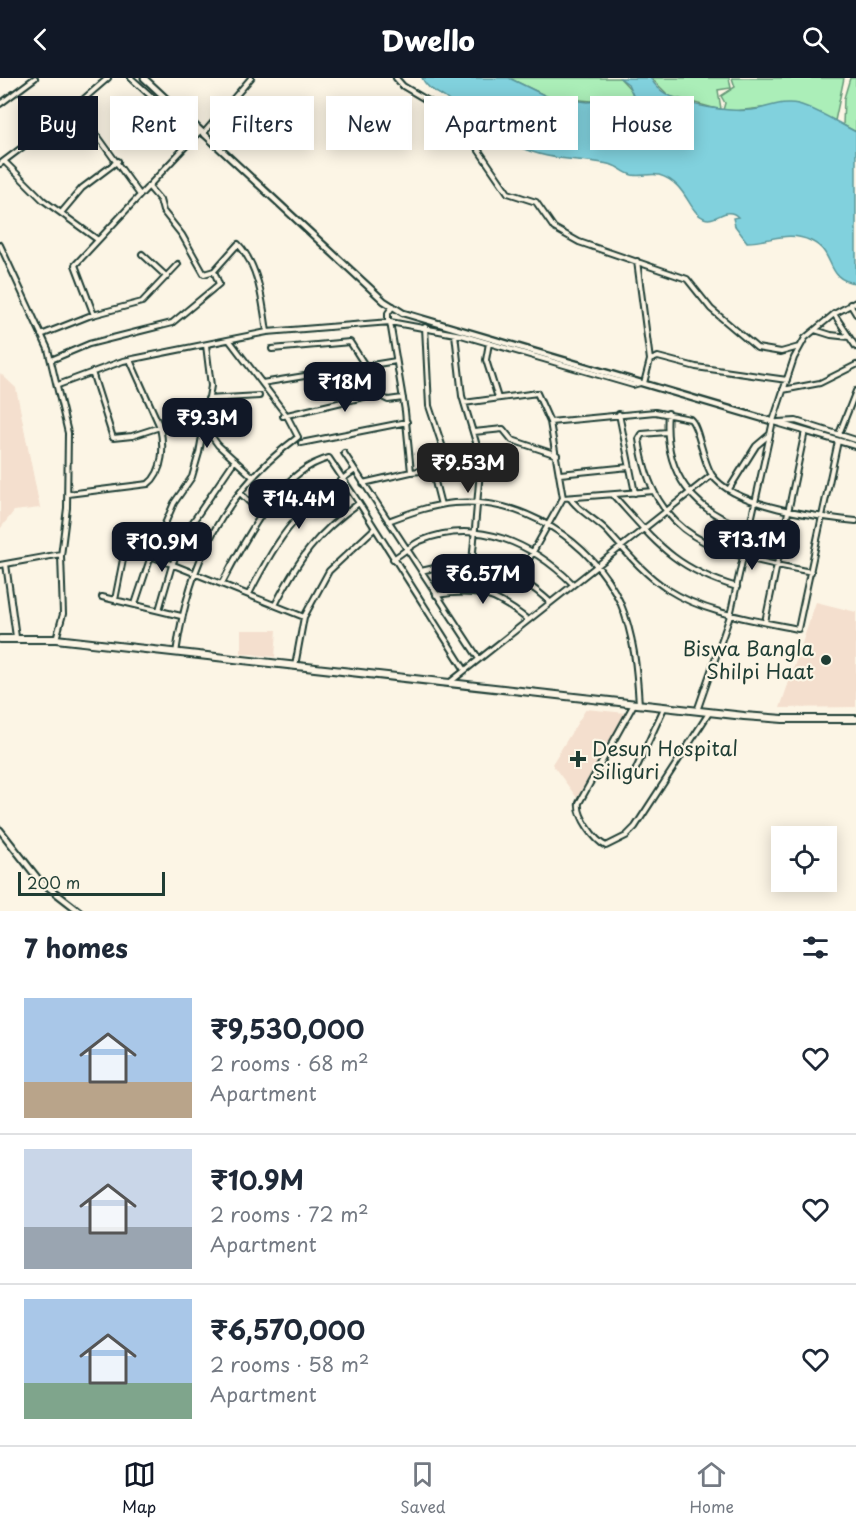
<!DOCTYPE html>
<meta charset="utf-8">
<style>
:root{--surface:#fff;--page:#f6f6f7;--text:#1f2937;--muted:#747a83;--line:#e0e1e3;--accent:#111827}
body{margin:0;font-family:"Playpen Sans",sans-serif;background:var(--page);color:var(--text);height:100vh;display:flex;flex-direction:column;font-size:22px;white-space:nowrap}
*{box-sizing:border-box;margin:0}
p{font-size:20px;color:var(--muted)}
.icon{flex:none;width:33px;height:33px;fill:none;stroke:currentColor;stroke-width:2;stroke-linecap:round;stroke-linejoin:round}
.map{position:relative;height:833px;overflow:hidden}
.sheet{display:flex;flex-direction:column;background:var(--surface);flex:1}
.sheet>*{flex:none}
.hud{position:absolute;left:18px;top:18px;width:820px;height:54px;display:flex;gap:12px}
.fabs{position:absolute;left:771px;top:748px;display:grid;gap:12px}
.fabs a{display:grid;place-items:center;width:66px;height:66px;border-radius:0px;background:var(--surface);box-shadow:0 3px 15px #0003;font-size:30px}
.scale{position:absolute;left:18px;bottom:15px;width:147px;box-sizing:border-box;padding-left:6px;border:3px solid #1f3d34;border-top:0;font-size:16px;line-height:21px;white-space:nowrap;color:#1f3d34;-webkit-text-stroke:4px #fcf5e5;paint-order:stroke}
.price{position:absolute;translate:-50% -51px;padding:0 14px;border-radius:12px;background:var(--accent);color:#fff;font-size:20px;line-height:39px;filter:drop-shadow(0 2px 3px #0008)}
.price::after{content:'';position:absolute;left:50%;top:36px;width:18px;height:14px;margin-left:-9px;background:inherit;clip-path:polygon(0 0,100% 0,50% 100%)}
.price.current{background:#222;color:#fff}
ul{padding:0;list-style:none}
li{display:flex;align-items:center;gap:18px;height:150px;padding:0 24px}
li+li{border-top:2px solid var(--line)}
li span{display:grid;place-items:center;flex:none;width:168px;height:120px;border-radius:0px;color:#555}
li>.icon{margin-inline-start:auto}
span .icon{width:72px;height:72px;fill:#fffc;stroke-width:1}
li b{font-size:26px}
h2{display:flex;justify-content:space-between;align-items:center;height:72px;padding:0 24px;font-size:26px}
.chip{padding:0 21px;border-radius:0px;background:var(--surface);box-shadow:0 3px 15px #0003;font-size:21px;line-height:54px}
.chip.current{background:var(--accent);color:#fff}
header{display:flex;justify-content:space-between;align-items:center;height:78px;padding:0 24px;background:var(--accent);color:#fff;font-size:27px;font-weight:800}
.tabs{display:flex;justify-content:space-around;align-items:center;height:84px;border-top:2px solid var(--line);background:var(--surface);font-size:16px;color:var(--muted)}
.tabs a{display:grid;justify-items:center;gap:3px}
.tabs .current{color:var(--accent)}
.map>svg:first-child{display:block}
.built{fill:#f4dfce}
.green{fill:#abeeb8;stroke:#659676;stroke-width:1.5}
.water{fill:#81d1dd;stroke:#5a9699;stroke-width:1.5}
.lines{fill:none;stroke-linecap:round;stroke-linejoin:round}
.minor-casing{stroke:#1f3d34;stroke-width:8}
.tertiary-casing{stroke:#1f3d34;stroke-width:9}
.primary-casing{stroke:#1f3d34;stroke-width:10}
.minor{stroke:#fcf5e5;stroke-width:4}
.tertiary{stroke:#fcf5e5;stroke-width:4.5}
.primary{stroke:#fcf5e5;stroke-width:6}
.poi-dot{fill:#1f3d34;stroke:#fcf5e5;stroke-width:2}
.labels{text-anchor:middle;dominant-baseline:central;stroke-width:4.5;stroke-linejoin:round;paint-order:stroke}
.poi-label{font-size:20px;fill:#1f3d34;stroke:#fcf5e5;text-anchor:end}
</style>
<header><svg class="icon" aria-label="back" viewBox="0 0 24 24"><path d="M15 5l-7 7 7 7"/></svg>Dwello<svg class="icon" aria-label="search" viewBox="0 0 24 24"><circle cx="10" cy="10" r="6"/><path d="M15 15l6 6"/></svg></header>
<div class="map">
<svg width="856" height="833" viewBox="0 0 856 833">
<rect width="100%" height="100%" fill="#fcf5e5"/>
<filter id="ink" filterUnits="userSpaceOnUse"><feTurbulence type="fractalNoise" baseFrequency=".0167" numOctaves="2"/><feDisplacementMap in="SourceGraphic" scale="12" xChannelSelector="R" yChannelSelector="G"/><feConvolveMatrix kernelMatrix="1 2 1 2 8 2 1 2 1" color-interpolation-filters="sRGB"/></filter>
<g filter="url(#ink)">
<path class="built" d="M 0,295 L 16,310 L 40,430 L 14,433 L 0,451 Z
M 816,524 L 856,534 L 856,629 L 780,630 Z
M 241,552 L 277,552 L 275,579 L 241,575 Z
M 586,631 L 626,635 L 577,720 L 552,686 Z"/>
<path class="green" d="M 509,0 L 620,0 L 633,14 L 635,27 L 548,19 Z
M 651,0 L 729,0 L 731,10 L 718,12 L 721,31 L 717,31 L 669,18 Z
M 732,0 L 844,0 L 835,43 L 798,26 L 735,33 L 723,32 L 725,25 L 721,18 L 735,9 Z
M 850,0 L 856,0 L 856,54 L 843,47 L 844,20 Z"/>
<path class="water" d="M 422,0 L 509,0 L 548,19 L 588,24 L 603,22 L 632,28 L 635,22 L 628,6 L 620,0 L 651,0 C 662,27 726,34 752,32 C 767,30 783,22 798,26 C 817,31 838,45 856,54 L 856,205 C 824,202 837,175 811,163 C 788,152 769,164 747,164 L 735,148 L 733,140 L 738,139 C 726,127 716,145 704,140 C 688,134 687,105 659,97 C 650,95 641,99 632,97 C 624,95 619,89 612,87 C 588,81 562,83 539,76 C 505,67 475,46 449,23 C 439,14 428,13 422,0 Z"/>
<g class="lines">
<g class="minor-casing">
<path id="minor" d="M 131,0 L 195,58
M 396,0 L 403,8 L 430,24 L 451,49 L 473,64 L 508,115 L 536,124 L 554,150 L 579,164 L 687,201 L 711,231 L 757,270 L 781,274 L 799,269
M 0,26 L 35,0
M 76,28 L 140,117
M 203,56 L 251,0
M 4,83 L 43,122 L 98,162
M 0,86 L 64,38 L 108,0
M 148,108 L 160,122 L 163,133 L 182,157 L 204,196 L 214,193 L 238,166 C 259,188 263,225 267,254
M 61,135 L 82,110 L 118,83
M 0,167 L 48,271 L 68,355 L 67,430 L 61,478 L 63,536 L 56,561
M 142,176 L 167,199
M 637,183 L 650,282
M 850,226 L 856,236
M 834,236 L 856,269
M 94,237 L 75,187 L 200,53
M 388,244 L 388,235 L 393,228
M 390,244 L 405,333 L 411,394
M 425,249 L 429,328 L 445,376 L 444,380 L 431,388 L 441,427
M 815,252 L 831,257 L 849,259
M 455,256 L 462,318 L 481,381 L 472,485
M 41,257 L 89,238 L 142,224 L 178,186
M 489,265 L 486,282 L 498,320
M 206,267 L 211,308 L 199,375 L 192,399 L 174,425 L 151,478 L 304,539
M 272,271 L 350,264 L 366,289
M 51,282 L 89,266 L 172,245 L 219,206 L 214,193
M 92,294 L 113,360 L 132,358 L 160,349 L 130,282
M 262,305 L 396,283
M 644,305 L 650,282 L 658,279 L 696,289 L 787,302
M 58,307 L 123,283 L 267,254 L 390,244 L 461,257 L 633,307 L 640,305
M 783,312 L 820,305 L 856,287
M 208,321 L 259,318
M 464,325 L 537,315 L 550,344 L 563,420 L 519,499
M 668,335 C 663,394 693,435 750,451
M 619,336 L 635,415
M 283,338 L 376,316 L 388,322 L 403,320
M 550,344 L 655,334 L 690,341 C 699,348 702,382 712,397 C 734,429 819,439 856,443
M 778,344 L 796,343 L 856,362
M 474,354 L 503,351 L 512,362 L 557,377
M 667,354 L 642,356 L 639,361 C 654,466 722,476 811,494
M 839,356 L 856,313
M 301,365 L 407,344
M 344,375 L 479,581
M 560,396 L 629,389
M 363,405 L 411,394 L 431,392
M 729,411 L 756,368 L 769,357
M 240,415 L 262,436
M 68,416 L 148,406 C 164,394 164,367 160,349 L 187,344 L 193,352 L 210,356 L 218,367 L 252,398
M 613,417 C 656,464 673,490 737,509
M 563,420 L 654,413
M 570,420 C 579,434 596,441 608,454 C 626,474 644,496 667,511 C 706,536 754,542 798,551 L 838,363
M 388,443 C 410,435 431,427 454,425 C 522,419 592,463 620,524 C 634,557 637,592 639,627
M 393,481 C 403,475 410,468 420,463 C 477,439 533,466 573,506
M 6,486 L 16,559
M 0,487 L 61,476
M 421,493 C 477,479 507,485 550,524
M 222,505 C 245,463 278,393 329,380 L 359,425
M 249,516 C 281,453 297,433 355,392
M 436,517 C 478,510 495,516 528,542
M 102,519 L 181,538
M 115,522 L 126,466 L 151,478 L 135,526
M 275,527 C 300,479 315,457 359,425 L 465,592
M 159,532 L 172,487 L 186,454 L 235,382
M 765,544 L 805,353
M 176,575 C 189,483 223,415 298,359 L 287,338 L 230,263
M 295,588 L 304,539 L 329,493 L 374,451
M 449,605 L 712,397
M 634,626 L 579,725 C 577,738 595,763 606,768 L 626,758 L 635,749 L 709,635
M 697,633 L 730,538 L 773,343 L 794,280 L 805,260 L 834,236 L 856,224
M 636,691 L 664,630"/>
</g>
<g class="tertiary-casing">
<path id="tertiary" d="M 144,0 L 384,223 L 403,235 L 856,368
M 0,752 L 39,802 L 79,833"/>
</g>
<g class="primary-casing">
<path id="primary" d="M 0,561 L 56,561 L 744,638 L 783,641 L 856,641"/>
</g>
<use href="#minor" class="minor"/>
<use href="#tertiary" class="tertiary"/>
<use href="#primary" class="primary"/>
</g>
</g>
<g class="poi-dot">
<circle cx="826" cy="582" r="6"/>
<path d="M575 672h6v6h6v6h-6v6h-6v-6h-6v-6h6z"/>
</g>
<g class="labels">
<g class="poi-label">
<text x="814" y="570">Biswa Bangla<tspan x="814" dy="23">Shilpi Haat</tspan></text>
<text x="592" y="670" text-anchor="start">Desun Hospital<tspan x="592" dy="23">Siliguri</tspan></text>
</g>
</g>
</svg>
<div class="fabs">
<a><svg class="icon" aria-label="locate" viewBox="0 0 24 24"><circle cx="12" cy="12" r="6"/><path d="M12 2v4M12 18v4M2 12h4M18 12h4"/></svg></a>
</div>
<div class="scale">200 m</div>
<b class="price" style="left:345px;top:335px">₹18M</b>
<b class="price" style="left:207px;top:371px">₹9.3M</b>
<b class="price current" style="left:468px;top:416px">₹9.53M</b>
<b class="price" style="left:299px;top:452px">₹14.4M</b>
<b class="price" style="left:752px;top:493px">₹13.1M</b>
<b class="price" style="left:162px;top:495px">₹10.9M</b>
<b class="price" style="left:483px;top:527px">₹6.57M</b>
<div class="hud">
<a class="chip current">Buy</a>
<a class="chip">Rent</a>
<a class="chip">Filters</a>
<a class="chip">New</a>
<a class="chip">Apartment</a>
<a class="chip">House</a>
</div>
</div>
<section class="sheet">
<h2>7 homes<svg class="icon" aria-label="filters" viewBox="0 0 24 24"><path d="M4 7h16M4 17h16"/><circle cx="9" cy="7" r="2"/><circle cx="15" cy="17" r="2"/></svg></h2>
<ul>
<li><span style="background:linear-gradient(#a9c7e8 70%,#b9a48a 0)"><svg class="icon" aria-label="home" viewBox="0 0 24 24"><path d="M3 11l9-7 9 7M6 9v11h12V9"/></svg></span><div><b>₹9,530,000</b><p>2 rooms · 68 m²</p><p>Apartment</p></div><svg class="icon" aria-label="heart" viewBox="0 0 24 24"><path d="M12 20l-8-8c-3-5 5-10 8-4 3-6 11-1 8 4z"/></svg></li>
<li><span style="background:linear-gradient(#c9d6e8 65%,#9aa5b1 0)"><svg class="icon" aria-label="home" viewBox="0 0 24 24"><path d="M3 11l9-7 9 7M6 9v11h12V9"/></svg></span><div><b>₹10.9M</b><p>2 rooms · 72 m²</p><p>Apartment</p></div><svg class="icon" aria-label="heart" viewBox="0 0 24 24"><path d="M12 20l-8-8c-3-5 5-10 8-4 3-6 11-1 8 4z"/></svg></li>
<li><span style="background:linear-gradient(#a9c7e8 70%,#7fa58c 0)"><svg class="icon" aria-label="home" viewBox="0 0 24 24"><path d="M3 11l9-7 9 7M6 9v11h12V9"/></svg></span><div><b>₹6,570,000</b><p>2 rooms · 58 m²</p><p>Apartment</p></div><svg class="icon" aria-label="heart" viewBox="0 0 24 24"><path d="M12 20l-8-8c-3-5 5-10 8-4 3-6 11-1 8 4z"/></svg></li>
</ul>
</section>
<nav class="tabs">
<a class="current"><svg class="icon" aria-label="map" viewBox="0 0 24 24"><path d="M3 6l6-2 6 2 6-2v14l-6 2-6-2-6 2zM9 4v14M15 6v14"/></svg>Map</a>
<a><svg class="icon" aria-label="saved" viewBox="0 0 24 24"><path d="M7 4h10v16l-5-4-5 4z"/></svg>Saved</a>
<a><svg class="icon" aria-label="home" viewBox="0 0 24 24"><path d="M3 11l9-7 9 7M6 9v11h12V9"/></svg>Home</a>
</nav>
